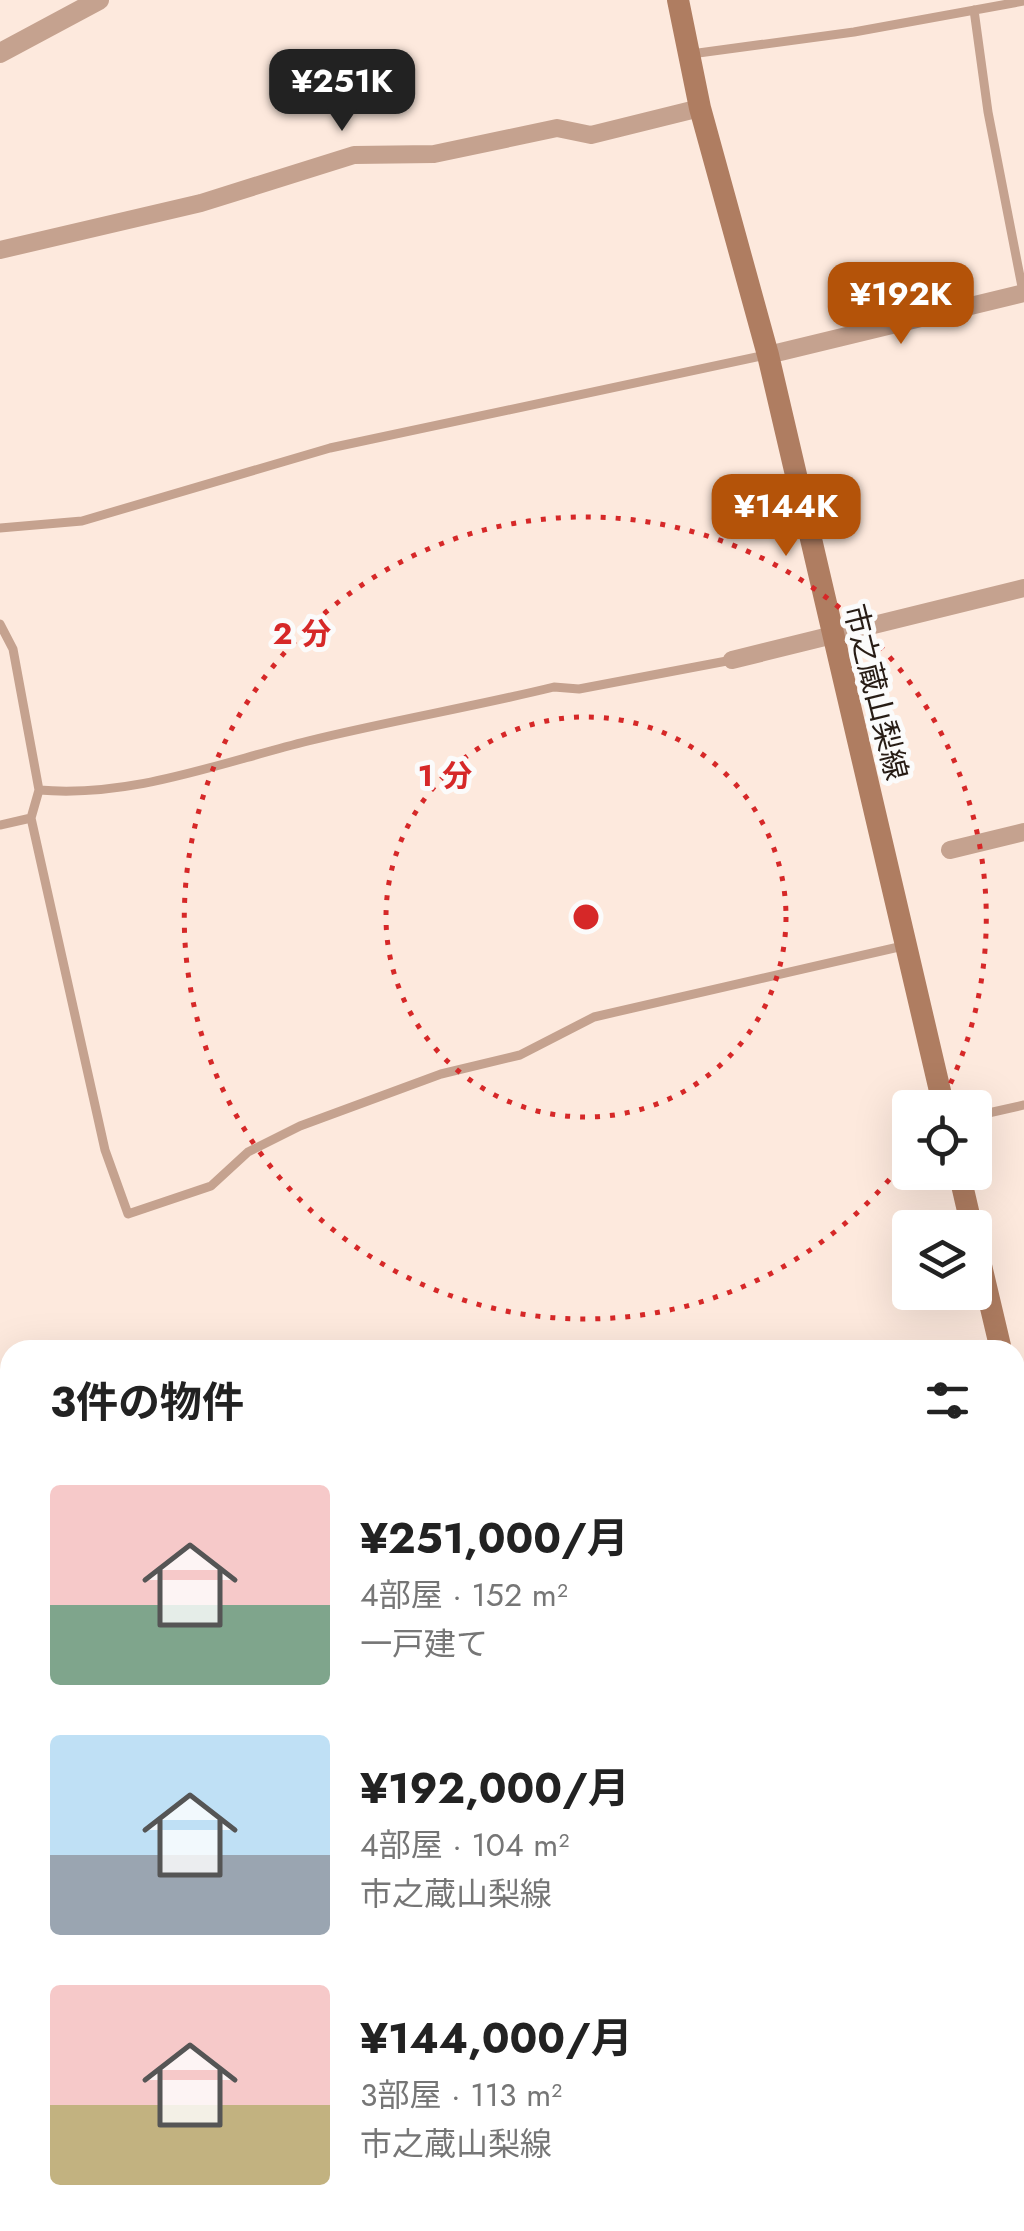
<!DOCTYPE html>
<html lang="ja">
<meta charset="utf-8">
<style>
:root{--surface:#fff;--page:#f2f2f2;--text:#222;--muted:#767676;--accent:#b45309}
body{margin:0;font-family:Jost,"Noto Sans JP",sans-serif;background:var(--page);color:var(--text);height:100vh;display:flex;flex-direction:column;font-size:38px;white-space:nowrap}
*{box-sizing:border-box;margin:0}
p{font-size:32px;color:var(--muted)}
.icon{flex:none;width:55px;height:55px;fill:none;stroke:currentColor;stroke-width:2;stroke-linecap:round;stroke-linejoin:round}
.map{position:relative;flex:1;overflow:hidden}
.drawer{position:absolute;left:0px;top:1340px;width:1025px;height:892px;display:flex;flex-direction:column;background:var(--surface);border-radius:30px 30px 0 0;box-shadow:0 10px 40px #0002}
.drawer>*{flex:none}
.fabs{position:absolute;left:892px;top:1090px;display:grid;gap:20px}
.fabs a{display:grid;place-items:center;width:100px;height:100px;border-radius:10px;background:var(--surface);box-shadow:0 10px 40px #0002;font-size:50px}
.price{position:absolute;translate:-50% -85px;padding:0 22px;border-radius:20px;background:var(--accent);color:#fff;font-size:32px;line-height:65px;filter:drop-shadow(0 2px 5px #0008)}
.price::after{content:'';position:absolute;left:50%;top:60px;width:30px;height:22px;margin-left:-15px;background:inherit;clip-path:polygon(0 0,100% 0,50% 100%)}
.price.on{background:#222;color:#fff}
ul{padding:0;list-style:none}
li{display:flex;align-items:center;gap:30px;height:250px;padding:0 50px}
li span{display:grid;place-items:center;flex:none;width:280px;height:200px;border-radius:10px;color:#555}
li>.icon{margin-inline-start:auto}
span .icon{width:120px;height:120px;fill:#fffc;stroke-width:1}
li b{font-size:42px}
h2{display:flex;justify-content:space-between;align-items:center;height:120px;padding:0 50px;font-size:42px}
.map>svg:first-child{display:block}
.lines{fill:none;stroke-linecap:round;stroke-linejoin:round}
.river{stroke:#7dbaf8;stroke-width:30}
.service{stroke:#c5a28f;stroke-width:9}
.minor{stroke:#c5a28f;stroke-width:18}
.tertiary{stroke:#c5a28f;stroke-width:20}
.secondary{stroke:#af7d61;stroke-width:22}
.ring{fill:none;stroke:#d62828;stroke-width:5;stroke-dasharray:5 10}
.labels{text-anchor:middle;dominant-baseline:central;stroke-width:10;stroke-linejoin:round;paint-order:stroke}
.street-label{font-size:30px;fill:#271c15;stroke:#fbfbfb}
.centre{fill:#d62828;stroke:#fbfbfb;stroke-width:5}
.ring-label{font-size:30px;text-anchor:middle;font-weight:bold;fill:#d62828;stroke:#fbfbfb;stroke-width:10;stroke-linejoin:round;paint-order:stroke}
</style>
<div class="map">
<svg width="1024" height="2231" viewBox="0 0 1024 2231">
<rect width="100%" height="100%" fill="#fde9dd"/>
<g class="lines">
<path class="river" d="M 1015,1629 L 1024,1630
M 0,1736 L 10,1742"/>
<path class="service" d="M 974,10 L 988,112 L 1023,292
M 691,54 L 854,32 L 1024,1
M 0,528 L 82,521 L 330,448 L 766,355
M 0,624 L 13,649 L 39,790 L 31,818 L 105,1150 L 128,1214 L 211,1186 L 248,1152 L 300,1126 L 441,1074 L 520,1055 L 594,1017 L 903,946
M 39,790 C 132,798 219,763 308,741 C 389,721 472,707 554,687 L 579,689 L 732,660
M 0,825 L 31,818
M 975,1116 L 1024,1105
M 569,2231 L 641,2230"/>
<path class="minor" d="M 0,250 L 201,203 L 354,155 L 434,154 L 557,128 L 591,135 L 700,108
M 768,355 L 1024,293
M 732,660 L 1024,588
M 950,850 L 1024,832
M 1015,1999 L 1024,1996
M 641,2222 L 643,2231
M 930,2222 L 932,2231"/>
<path class="tertiary" d="M 0,53 L 99,0
M 51,2222 L 52,2231"/>
<path class="secondary" d="M 678,0 L 700,108 L 768,355 L 944,1108
M 959,1172 L 972,1228
M 975,1240 L 1001,1350
M 1015,1409 L 1024,1447
M 1015,1560 L 1024,1557
M 0,1953 L 10,1951"/>
</g>
<g class="ring">
<circle cx="586" cy="917" r="200"/>
<path d="M908 1156A401 401 0 1 1 940 1105"/>
</g>
<g class="labels">
<g class="street-label">
<text transform="translate(876 692) rotate(76)">市之蔵山梨線</text>
</g>
</g>
<circle cx="586" cy="917" r="15" class="centre"/>
<g class="ring-label">
<text x="302" y="644">2 分</text>
<text x="445" y="786">1 分</text>
</g>
</svg>
<div class="fabs">
<a><svg class="icon" aria-label="locate" viewBox="0 0 24 24"><circle cx="12" cy="12" r="6"/><path d="M12 2v4M12 18v4M2 12h4M18 12h4"/></svg></a>
<a><svg class="icon" aria-label="layers" viewBox="0 0 24 24"><path d="M12 4l9 5-9 5-9-5zM3 14l9 5 9-5"/></svg></a>
</div>
<b class="price on" style="left:342px;top:134px">¥251K</b>
<b class="price" style="left:901px;top:347px">¥192K</b>
<b class="price" style="left:786px;top:559px">¥144K</b>
<section class="drawer">
<h2>3件の物件<svg class="icon" aria-label="filters" viewBox="0 0 24 24"><path d="M4 7h16M4 17h16"/><circle cx="9" cy="7" r="2"/><circle cx="15" cy="17" r="2"/></svg></h2>
<ul>
<li><span style="background:linear-gradient(#f6c9c9 60%,#7fa58c 0)"><svg class="icon" aria-label="home" viewBox="0 0 24 24"><path d="M3 11l9-7 9 7M6 9v11h12V9"/></svg></span><div><b>¥251,000/月</b><p>4部屋 · 152 m²</p><p>一戸建て</p></div></li>
<li><span style="background:linear-gradient(#bfe0f5 60%,#9aa5b1 0)"><svg class="icon" aria-label="home" viewBox="0 0 24 24"><path d="M3 11l9-7 9 7M6 9v11h12V9"/></svg></span><div><b>¥192,000/月</b><p>4部屋 · 104 m²</p><p>市之蔵山梨線</p></div></li>
<li><span style="background:linear-gradient(#f6c9c9 60%,#c2b280 0)"><svg class="icon" aria-label="home" viewBox="0 0 24 24"><path d="M3 11l9-7 9 7M6 9v11h12V9"/></svg></span><div><b>¥144,000/月</b><p>3部屋 · 113 m²</p><p>市之蔵山梨線</p></div></li>
</ul>
</section>
</div>
